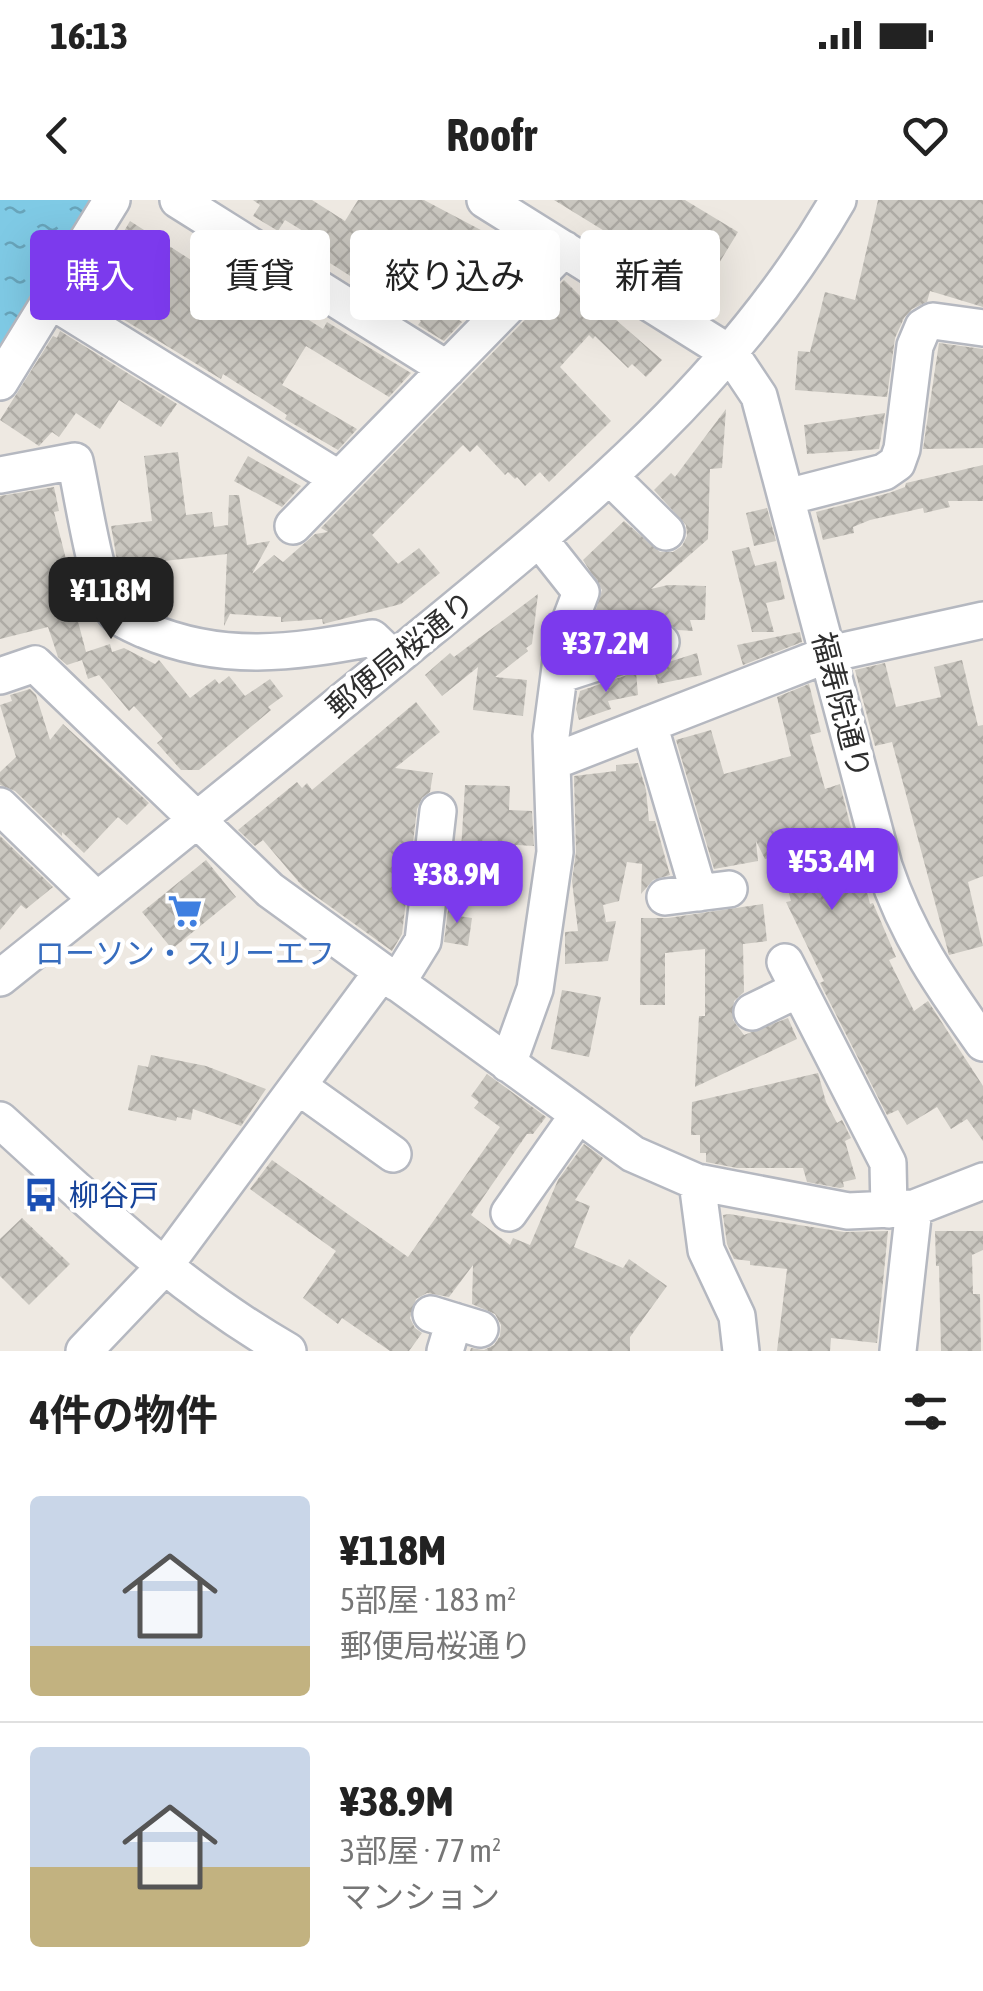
<!DOCTYPE html>
<html lang="ja">
<meta charset="utf-8">
<style>
:root{--surface:#fff;--page:#f2f2f2;--text:#222;--muted:#767676;--line:#e0e0e0;--accent:#7c3aed}
body{margin:0;font-family:"Asap Condensed","Noto Sans JP",sans-serif;background:var(--page);color:var(--text);height:100vh;display:flex;flex-direction:column;font-size:38px;white-space:nowrap}
*{box-sizing:border-box;margin:0}
p{font-size:32px;color:var(--muted)}
.icon{flex:none;width:55px;height:55px;fill:none;stroke:currentColor;stroke-width:2;stroke-linecap:round;stroke-linejoin:round}
.map{position:relative;height:1151px;overflow:hidden}
.sheet{display:flex;flex-direction:column;background:var(--surface);flex:1}
.sheet>*{flex:none}
.hud{position:absolute;left:30px;top:30px;width:925px;height:90px;display:flex;gap:20px}
.price{position:absolute;translate:-50% -85px;padding:0 22px;border-radius:20px;background:var(--accent);color:#fff;font-size:32px;line-height:65px;filter:drop-shadow(0 2px 5px #0008)}
.price::after{content:'';position:absolute;left:50%;top:60px;width:30px;height:22px;margin-left:-15px;background:inherit;clip-path:polygon(0 0,100% 0,50% 100%)}
.price.current{background:#222;color:#fff}
ul{padding:0;list-style:none}
li{display:flex;align-items:center;gap:30px;height:250px;padding:0 30px}
li+li{border-top:2px solid var(--line)}
li span{display:grid;place-items:center;flex:none;width:280px;height:200px;border-radius:10px;color:#555}
li>.icon{margin-inline-start:auto}
span .icon{width:120px;height:120px;fill:#fffc;stroke-width:1}
li b{font-size:42px}
h2{display:flex;justify-content:space-between;align-items:center;height:120px;padding:0 30px;font-size:42px}
.chip{padding:0 35px;border-radius:10px;background:var(--surface);box-shadow:0 10px 40px #0002;font-size:35px;line-height:90px}
.chip.current{background:var(--accent);color:#fff}
.status{display:flex;justify-content:space-between;align-items:center;height:70px;padding:0 50px;background:var(--surface);direction:ltr}
.status svg{height:28px;fill:currentColor}
header{display:flex;justify-content:space-between;align-items:center;height:130px;padding:0 30px;background:var(--surface);font-size:45px;font-weight:700}
.map>svg:first-child{display:block}
.water{fill:url(#water-ripples)}
.building{fill:url(#building-cross-hatch)}
.lines{fill:none;stroke-linecap:round;stroke-linejoin:round}
.minor-casing{stroke:#b5b8c0;stroke-width:40}
.minor{stroke:#fff;stroke-width:35}
.labels{text-anchor:middle;dominant-baseline:central;stroke-width:9;stroke-linejoin:round;paint-order:stroke}
.street-label{font-size:30px;fill:#2e2e2e;stroke:#fff}
.shop-label{font-size:30px;fill:#366cbe;stroke:#fff}
.transit-label{font-size:30px;fill:#164399;stroke:#fff;text-anchor:start}
</style>
<div class="status"><b>16:13</b><svg viewBox="0 0 49 12"><path d="M0 12V9h3v3zM5 12V6h3v6zM10 12V3h3v9zM15 12V0h3v12zM26 1h20v11H26zM47 4h2v5h-2z"/></svg></div>
<header><svg class="icon" aria-label="back" viewBox="0 0 24 24"><path d="M15 5l-7 7 7 7"/></svg>Roofr<svg class="icon" aria-label="heart" viewBox="0 0 24 24"><path d="M12 20l-8-8c-3-5 5-10 8-4 3-6 11-1 8 4z"/></svg></header>
<div class="map">
<svg width="983" height="1151" viewBox="0 0 983 1151">
<defs>
<pattern id="water-ripples" width="26" height="14" patternUnits="userSpaceOnUse" patternTransform="scale(2.5)"><rect width="26" height="14" fill="#7fcae5"/><path d="M2 4q2-2 4 0t4 0M15 11q2-2 4 0t4 0" fill="none" stroke="#68a4ba"/></pattern>
<pattern id="building-cross-hatch" width="8" height="8" patternUnits="userSpaceOnUse" patternTransform="scale(2.5)"><rect width="8" height="8" fill="#cac7c0"/><path d="M0 0l8 8M0 8l8-8" fill="none" stroke="#aeaba5"/></pattern>
</defs>
<rect width="100%" height="100%" fill="#eee9e2"/>
<path class="water" d="M 0,0 L 93,0 L 0,153 Z"/>
<path class="building" d="M 253,0 L 312,0 L 345,21 L 358,0 L 424,0 L 496,38 L 495,41 L 524,60 L 497,87 L 486,80 L 452,115 L 462,122 L 444,141 L 418,125 L 421,121 L 322,58 L 329,47 L 285,20 L 278,31 L 253,16 L 260,5 Z
M 554,0 L 685,0 L 738,32 L 702,91 Z
M 878,0 L 983,0 L 983,107 L 930,91 L 927,102 L 912,109 L 904,118 L 895,138 L 887,197 L 795,190 L 798,151 L 810,152 L 825,92 L 855,100 Z
M 130,21 L 227,83 L 234,70 L 240,74 L 244,67 L 268,82 L 263,91 L 271,96 L 323,129 L 327,122 L 411,173 L 389,197 L 306,146 L 282,185 L 357,229 L 338,250 L 285,219 L 287,215 L 223,174 L 221,179 L 80,93 L 93,71 L 99,74 Z
M 564,80 L 595,111 L 600,106 L 662,160 L 646,177 L 632,164 L 628,168 L 595,136 L 593,139 L 589,135 L 560,167 L 611,221 L 549,282 L 540,272 L 525,286 L 517,277 L 515,279 L 508,272 L 505,275 L 477,245 L 470,252 L 463,245 L 372,335 L 398,364 L 419,348 L 440,373 L 401,404 L 323,424 L 322,419 L 281,422 L 281,417 L 230,414 L 224,426 L 227,354 L 164,361 L 168,402 L 142,404 L 141,389 L 135,390 L 133,358 L 117,360 L 111,326 L 152,321 L 144,256 L 178,252 L 186,315 L 212,312 L 214,327 L 228,325 L 229,295 L 239,295 L 247,345 L 270,341 L 252,374 L 274,355 L 283,362 L 315,334 L 328,332 L 321,328 Z
M 60,131 L 177,204 L 161,227 L 119,200 L 100,229 L 76,213 L 59,237 L 52,232 L 39,246 L 0,220 L 53,136 L 57,138 Z
M 939,143 L 983,149 L 983,248 L 923,249 Z
M 726,209 L 722,268 L 710,269 L 708,339 L 651,389 L 668,385 L 706,386 L 705,420 L 690,420 L 693,431 L 678,430 L 664,421 L 630,430 L 590,429 L 602,390 L 583,360 L 624,321 L 660,352 L 673,352 L 682,346 L 687,336 L 686,325 L 654,290 L 671,273 L 675,277 Z
M 885,213 L 879,249 L 807,254 L 804,225 Z
M 248,256 L 301,286 L 282,307 L 234,281 Z
M 983,265 L 983,301 L 948,301 L 950,307 L 924,313 L 923,308 L 870,320 L 853,327 L 854,333 L 823,340 L 816,312 L 889,293 L 905,287 L 906,283 Z
M 54,287 L 59,311 L 54,312 L 67,363 L 63,364 L 86,452 L 110,444 L 112,452 L 124,448 L 155,464 L 159,460 L 190,498 L 215,479 L 219,484 L 229,476 L 245,496 L 270,479 L 283,496 L 268,507 L 271,510 L 199,570 L 181,570 L 157,543 L 163,538 L 134,506 L 129,511 L 99,475 L 88,479 L 82,460 L 67,465 L 58,457 L 48,427 L 0,439 L 0,296 Z
M 767,308 L 776,341 L 754,346 L 746,313 Z
M 749,347 L 755,366 L 776,361 L 785,399 L 766,403 L 774,432 L 752,432 L 732,351 Z
M 538,394 L 532,444 L 526,448 L 528,451 L 495,477 L 527,480 L 523,516 L 473,510 L 478,467 L 442,496 L 425,475 L 450,453 L 454,457 Z
M 800,432 L 802,442 L 743,465 L 737,445 Z
M 697,453 L 702,475 L 658,484 L 653,467 Z
M 962,460 L 978,526 L 983,525 L 983,676 L 968,682 L 983,746 L 949,755 L 892,542 L 875,546 L 855,470 L 885,463 L 896,507 L 941,497 L 934,467 Z
M 636,472 L 638,495 L 608,501 L 611,509 L 579,520 L 576,509 L 580,491 Z
M 809,484 L 821,532 L 810,535 L 825,589 L 840,584 L 870,704 L 873,703 L 896,757 L 889,760 L 914,811 L 928,801 L 983,886 L 983,941 L 967,919 L 951,929 L 937,907 L 907,925 L 898,910 L 887,915 L 820,783 L 824,781 L 786,702 L 791,701 L 779,655 L 765,659 L 756,641 L 758,661 L 714,669 L 676,540 L 711,530 L 724,574 L 791,556 L 777,497 Z
M 30,489 L 36,495 L 50,540 L 63,524 L 149,603 L 127,625 L 118,617 L 84,653 L 62,632 L 62,636 L 15,591 L 0,585 L 0,572 L 16,557 L 0,505 L 12,501 L 10,495 Z
M 416,502 L 440,532 L 395,568 L 433,573 L 430,592 L 422,598 L 417,609 L 402,734 L 392,751 L 303,687 L 263,640 L 255,646 L 238,630 L 297,582 L 302,588 L 307,583 L 312,590 Z
M 638,563 L 646,590 L 649,621 L 655,621 L 670,675 L 653,680 L 641,694 L 642,664 L 627,662 L 619,701 L 603,705 L 606,722 L 616,721 L 608,761 L 565,764 L 565,732 L 578,731 L 572,681 L 576,652 L 574,576 L 616,571 L 616,565 Z
M 465,585 L 510,586 L 509,610 L 532,611 L 534,646 L 516,645 L 516,653 L 461,650 Z
M 0,636 L 53,687 L 26,709 L 21,705 L 0,730 Z
M 206,660 L 236,697 L 172,749 L 142,712 Z
M 451,686 L 454,687 L 452,715 L 472,718 L 468,746 L 444,742 Z
M 763,704 L 767,741 L 743,744 L 744,792 L 734,801 L 733,820 L 744,835 L 788,818 L 797,839 L 695,887 L 699,816 L 705,816 L 705,749 L 665,753 L 665,805 L 640,805 L 641,718 L 668,718 Z
M 562,790 L 601,797 L 589,857 L 551,849 Z
M 151,855 L 206,866 L 266,889 L 241,926 L 193,909 L 191,920 L 177,917 L 176,921 L 128,910 L 138,865 L 148,867 Z
M 818,873 L 826,902 L 837,923 L 842,920 L 851,938 L 845,941 L 856,979 L 843,982 L 844,987 L 840,988 L 807,982 L 803,968 L 737,968 L 706,962 L 706,953 L 700,953 L 700,935 L 691,935 L 692,902 Z
M 487,874 L 546,917 L 533,934 L 527,934 L 471,1015 L 510,1045 L 513,1038 L 530,1045 L 558,980 L 584,944 L 603,958 L 575,1000 L 590,1006 L 574,1047 L 623,1068 L 629,1059 L 667,1086 L 630,1137 L 630,1151 L 470,1151 L 471,1148 L 484,1150 L 494,1145 L 500,1136 L 501,1125 L 495,1114 L 472,1104 L 473,1065 L 449,1097 L 427,1093 L 416,1099 L 410,1118 L 415,1128 L 422,1133 L 409,1151 L 390,1151 L 342,1118 L 338,1124 L 303,1098 L 336,1051 L 250,989 L 272,960 L 408,1057 L 500,927 L 474,908 L 479,902 L 471,896 Z
M 729,1014 L 844,1032 L 888,1031 L 877,1143 L 831,1138 L 830,1151 L 777,1151 L 787,1069 L 750,1065 L 750,1061 L 734,1059 L 727,1044 L 723,1015 Z
M 22,1018 L 70,1064 L 29,1105 L 0,1076 L 0,1039 Z
M 935,1031 L 983,1031 L 983,1050 L 972,1055 L 973,1094 L 980,1094 L 981,1151 L 941,1151 L 939,1066 L 936,1066 Z"/>
<g class="lines">
<g class="minor-casing">
<path id="minor" d="M 178,0 L 447,169
M 485,0 L 731,154 L 759,196 L 884,666 C 907,735 941,784 983,843
M 50,100 L 339,279
M 0,182 L 112,0
M 0,275 L 75,261 C 83,297 95,382 113,410 C 120,420 134,425 145,430 C 223,463 292,453 372,438 L 394,459
M 611,278 L 666,332
M 787,297 L 884,272 L 897,263 L 902,249 L 915,146 L 923,127 L 933,121 L 983,128
M 293,326 L 564,49
M 559,475 L 661,442
M 0,476 L 35,464 L 270,690 L 633,954 L 697,982 L 848,1011 L 914,1008 L 983,981
M 649,524 L 699,693
M 552,562 L 829,454 L 983,420
M 0,606 L 97,700
M 665,697 L 729,689
M 785,762 L 888,963 L 889,1010
M 0,778 C 138,668 275,557 411,445 C 573,312 732,184 838,0
M 397,783 L 423,741 L 438,611
M 752,812 L 799,789
M 508,864 L 535,789 L 555,652 L 551,536 L 564,437 L 581,392 L 539,339
M 298,886 L 393,954
M 0,920 C 94,1005 176,1087 288,1151
M 697,982 L 706,1050 L 737,1116 L 741,1151
M 509,1013 L 578,915
M 431,1114 L 480,1129
M 84,1151 L 163,1068 L 382,772
M 445,1151 L 454,1121
M 898,1151 L 914,1008"/>
</g>
<use href="#minor" class="minor"/>
</g>
<defs>
<g id="supermarket-bare" transform="scale(2.7)"><path d="M-6-5.5h2.5l.6 2H6L4.5 2H-2.5L-4.4-4H-6ZM-1.5 3.2a1.3 1.3 0 1 0 .1 0ZM3 3.2a1.3 1.3 0 1 0 .1 0Z" fill="#3f7fe0" stroke="#fff" stroke-width="2.5" paint-order="stroke"/></g>
<g id="bus-bare" transform="scale(2.7)"><path d="M-5-6H5V4H4V6H2V4H-2V6H-4V4H-5ZM-3.5-4V0h7V-4ZM-3.5 1.2v1.5H-2V1.2ZM2 1.2v1.5H3.5V1.2Z" fill="#1a4fb4" stroke="#fff" stroke-width="2.5" paint-order="stroke"/></g>
</defs>
<g fill-rule="evenodd">
<use href="#supermarket-bare" x="185" y="711"/>
<use href="#bus-bare" x="41" y="995"/>
</g>
<g class="labels">
<g class="street-label">
<text transform="translate(400 454) rotate(-39)">郵便局桜通り</text>
<text transform="translate(842 505) rotate(75)">福寿院通り</text>
</g>
<g class="shop-label">
<text x="185" y="753">ローソン・スリーエフ</text>
</g>
<g class="transit-label">
<text x="69" y="995">柳谷戸</text>
</g>
</g>
</svg>
<b class="price current" style="left:111px;top:442px">¥118M</b>
<b class="price" style="left:606px;top:495px">¥37.2M</b>
<b class="price" style="left:832px;top:713px">¥53.4M</b>
<b class="price" style="left:457px;top:726px">¥38.9M</b>
<div class="hud">
<a class="chip current">購入</a>
<a class="chip">賃貸</a>
<a class="chip">絞り込み</a>
<a class="chip">新着</a>
</div>
</div>
<section class="sheet">
<h2>4件の物件<svg class="icon" aria-label="filters" viewBox="0 0 24 24"><path d="M4 7h16M4 17h16"/><circle cx="9" cy="7" r="2"/><circle cx="15" cy="17" r="2"/></svg></h2>
<ul>
<li><span style="background:linear-gradient(#c9d6e8 75%,#c2b280 0)"><svg class="icon" aria-label="home" viewBox="0 0 24 24"><path d="M3 11l9-7 9 7M6 9v11h12V9"/></svg></span><div><b>¥118M</b><p>5部屋 · 183 m²</p><p>郵便局桜通り</p></div></li>
<li><span style="background:linear-gradient(#c9d6e8 60%,#c2b280 0)"><svg class="icon" aria-label="home" viewBox="0 0 24 24"><path d="M3 11l9-7 9 7M6 9v11h12V9"/></svg></span><div><b>¥38.9M</b><p>3部屋 · 77 m²</p><p>マンション</p></div></li>
</ul>
</section>
